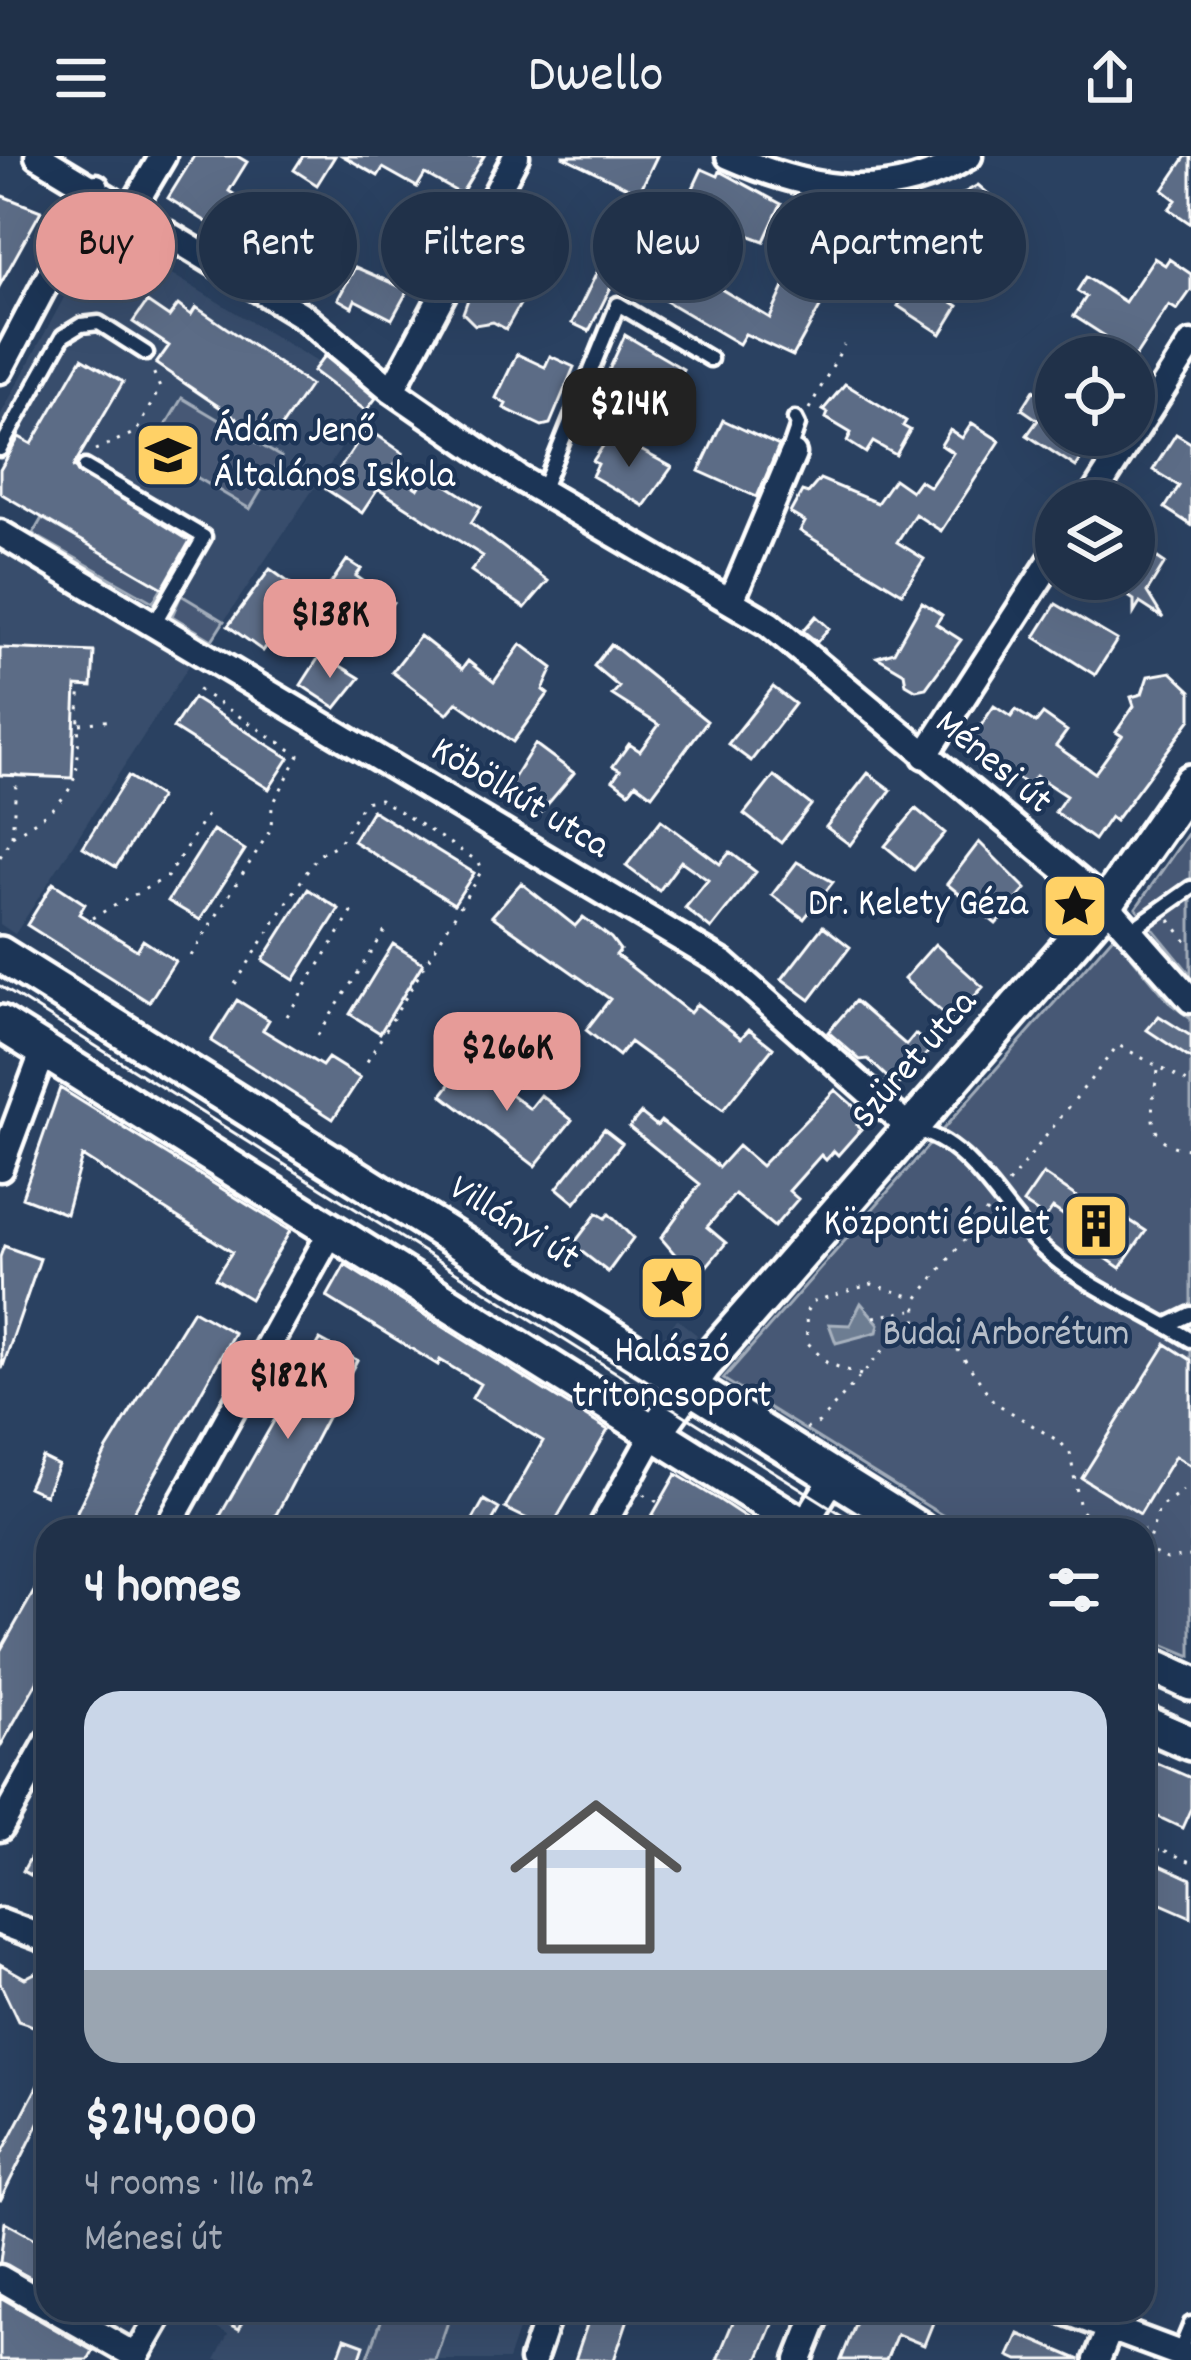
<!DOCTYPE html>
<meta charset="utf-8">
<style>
:root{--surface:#203149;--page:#2d3d53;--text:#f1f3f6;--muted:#a2a9b4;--line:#3d4c61;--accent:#e69b98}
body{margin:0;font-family:Dekko,sans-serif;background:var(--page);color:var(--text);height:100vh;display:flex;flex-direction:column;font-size:45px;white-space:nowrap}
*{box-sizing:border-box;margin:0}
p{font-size:39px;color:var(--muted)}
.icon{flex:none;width:66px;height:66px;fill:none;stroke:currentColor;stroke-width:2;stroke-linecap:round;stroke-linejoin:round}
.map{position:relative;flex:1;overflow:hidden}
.details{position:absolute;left:36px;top:1362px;width:1119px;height:804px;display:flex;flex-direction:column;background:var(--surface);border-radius:36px;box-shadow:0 12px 48px #0002,0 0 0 3px var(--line)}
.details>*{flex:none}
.guide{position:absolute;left:36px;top:36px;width:1119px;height:108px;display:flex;gap:24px}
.tools{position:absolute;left:1035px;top:180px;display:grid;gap:24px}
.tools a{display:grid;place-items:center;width:120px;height:120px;border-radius:50%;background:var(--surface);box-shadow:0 12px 48px #0002,0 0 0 3px var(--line);font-size:60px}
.price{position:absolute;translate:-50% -102px;padding:0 27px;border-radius:24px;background:var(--accent);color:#111;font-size:39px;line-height:78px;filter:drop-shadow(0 3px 6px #0008)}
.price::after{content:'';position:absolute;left:50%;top:72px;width:36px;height:27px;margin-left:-18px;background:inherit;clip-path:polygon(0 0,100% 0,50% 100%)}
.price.selected{background:#222;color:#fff}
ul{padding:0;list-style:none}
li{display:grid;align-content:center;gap:24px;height:636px;padding:0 48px}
li span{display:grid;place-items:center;height:372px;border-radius:36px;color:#555}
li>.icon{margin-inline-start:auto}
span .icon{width:216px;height:216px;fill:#fffc;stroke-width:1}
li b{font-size:51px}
h2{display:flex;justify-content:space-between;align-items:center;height:144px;padding:0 48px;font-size:51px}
.pill{padding:0 42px;border-radius:54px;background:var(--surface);box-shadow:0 12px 48px #0002,0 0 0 3px var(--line);font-size:42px;line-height:108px}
.pill.selected{background:var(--accent);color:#111}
header{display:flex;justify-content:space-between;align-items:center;height:156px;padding:0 48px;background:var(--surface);font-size:54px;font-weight:600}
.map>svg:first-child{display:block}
.built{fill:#394e6c}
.green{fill:#465975;stroke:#a2acba;stroke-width:3}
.water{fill:#6d7d92;stroke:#a7b1be;stroke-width:3}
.building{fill:#5b6c86;stroke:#fff;stroke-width:3}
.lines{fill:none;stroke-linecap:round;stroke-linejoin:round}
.lane-casing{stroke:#fff;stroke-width:21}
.street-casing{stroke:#fff;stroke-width:33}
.secondary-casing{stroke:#fff;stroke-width:42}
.path{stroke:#fff;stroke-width:3;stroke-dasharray:3 9;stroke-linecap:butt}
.lane{stroke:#1d3557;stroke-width:12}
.street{stroke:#1d3557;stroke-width:24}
.secondary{stroke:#1d3557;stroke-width:33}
.tram{stroke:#fff;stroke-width:3}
.labels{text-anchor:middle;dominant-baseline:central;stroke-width:9;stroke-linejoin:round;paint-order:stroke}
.poi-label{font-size:39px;fill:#fff;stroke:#1d3557;text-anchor:end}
.street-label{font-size:39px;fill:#fff;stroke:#1d3557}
.park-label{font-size:39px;fill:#b5bdc8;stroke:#1d3557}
</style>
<header><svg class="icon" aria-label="menu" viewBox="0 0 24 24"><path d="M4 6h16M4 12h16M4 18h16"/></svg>Dwello<svg class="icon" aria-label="share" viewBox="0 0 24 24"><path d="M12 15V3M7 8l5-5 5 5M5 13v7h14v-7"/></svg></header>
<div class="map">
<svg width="1191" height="2204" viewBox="0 0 1191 2204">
<rect width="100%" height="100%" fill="#2a4161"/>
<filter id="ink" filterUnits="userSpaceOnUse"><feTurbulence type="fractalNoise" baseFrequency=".00833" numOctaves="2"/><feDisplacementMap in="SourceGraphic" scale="24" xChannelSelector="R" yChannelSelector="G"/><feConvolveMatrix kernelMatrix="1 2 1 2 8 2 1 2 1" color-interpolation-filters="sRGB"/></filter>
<g filter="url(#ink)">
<path class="built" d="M 100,75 L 126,91 L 109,118 L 127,130 L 145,102 L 319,207 L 314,215 L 366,255 L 224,465 L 0,337 L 0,260 Z
M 0,392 L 192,505 L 15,778 L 0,768 Z
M 677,1163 L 697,1179 L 682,1196 L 662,1183 Z
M 525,2154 L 508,2204 L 215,2204 L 228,2178 L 188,2155 Z"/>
<path class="green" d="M 182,242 L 281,301 L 250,353 L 151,294 Z
M 42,362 L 162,431 L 153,446 L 33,378 Z
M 181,439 L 224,465 L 212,484 L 172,460 Z
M 1191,673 L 1191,819 L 1136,752 Z
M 1114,779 L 1171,848 L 1191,863 L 1191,1500 L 1143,1480 L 1143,1374 L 966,1374 L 723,1223 Z
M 385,2154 L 452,2154 L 435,2204 L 367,2204 Z"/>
<path class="water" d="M 861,1147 L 879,1168 L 877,1176 L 836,1187 L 829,1168 L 850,1169 Z"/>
<path class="building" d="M 194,0 L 237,0 L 247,6 L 229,35 L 238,41 L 218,73 L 168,42 Z
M 303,0 L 335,0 L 317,29 L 294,14 Z
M 343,0 L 484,0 L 461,38 L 425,18 L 417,31 L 383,12 L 378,20 Z
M 562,0 L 657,0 L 639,37 Z
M 1186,0 L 1191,0 L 1191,68 L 1169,53 L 1176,44 L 1163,34 Z
M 702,13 L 718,20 L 720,15 L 781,48 L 764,85 L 712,66 L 714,62 L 685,49 Z
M 978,29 L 1014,60 L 998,77 L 948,71 L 937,52 Z
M 0,39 L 41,55 L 0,129 Z
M902 50a9 9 0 1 1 18 0a9 9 0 1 1-18 0Z
M 525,49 L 547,61 L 526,99 L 540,106 L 536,120 L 506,173 L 493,166 L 475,169 L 463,157 L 471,135 L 511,61 L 517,65 Z
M 285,50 L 313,68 L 307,77 L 334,91 L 326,106 L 304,95 L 286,112 L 256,93 Z
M 119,101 L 138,113 L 127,130 L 109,118 Z
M 1154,102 L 1165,109 L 1169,103 L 1191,118 L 1191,134 L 1177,154 L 1169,149 L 1135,201 L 1096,201 L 1105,180 L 1074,160 L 1086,141 L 1077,135 L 1086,121 L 1125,146 Z
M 603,104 L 620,113 L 589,175 L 572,167 Z
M 634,104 L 673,125 L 682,110 L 770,162 L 785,129 L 824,144 L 793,200 L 745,178 L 739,188 L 625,121 Z
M 355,111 L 408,134 L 392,163 L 355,144 L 352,151 L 338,143 Z
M 916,123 L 958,150 L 941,178 L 898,150 Z
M 147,146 L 169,161 L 178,149 L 191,159 L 196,151 L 310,229 L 271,286 L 156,208 L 169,190 L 133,166 Z
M 625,179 L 683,213 L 669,242 L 665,240 L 657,253 L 605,223 Z
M 517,198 L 545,211 L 550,200 L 574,211 L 550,268 L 542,270 L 504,252 L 506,248 L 496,242 Z
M 325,200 L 376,242 L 366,255 L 313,215 Z
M 82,202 L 123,226 L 73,311 L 190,385 L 163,432 L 0,337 L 0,314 L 19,281 L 32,288 Z
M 845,228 L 906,265 L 903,270 L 910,274 L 896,299 L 873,286 L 866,297 L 847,285 L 851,277 L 826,262 L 828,257 L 823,254 Z
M 1034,234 L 1051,245 L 1056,237 L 1056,279 L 1096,279 L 1076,311 L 1027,279 L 1038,264 L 1022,253 Z
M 723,264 L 779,290 L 757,341 L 699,315 Z
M 972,267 L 1000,285 L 941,375 L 915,358 L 897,386 L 924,403 L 902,437 L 800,375 L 805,366 L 790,357 L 802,335 L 808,337 L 820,323 L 877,347 L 894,323 L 911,335 L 919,324 L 930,331 L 953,297 L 941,289 L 950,274 L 962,282 Z
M 367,272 L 403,297 L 390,315 L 418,333 L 428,317 L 481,351 L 471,367 L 548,425 L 525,452 L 471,415 L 483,400 L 378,333 L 362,357 L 326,333 Z
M 611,278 L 672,311 L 644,350 L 592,320 L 598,308 L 593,305 Z
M 1176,278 L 1191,287 L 1191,369 L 1165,352 L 1179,330 L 1153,314 Z
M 1134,386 L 1165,407 L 1147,436 L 1163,462 L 1140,447 L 1134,457 L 1134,444 L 1103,423 L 1134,423 Z
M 347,404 L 361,413 L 356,420 L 393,446 L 375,471 L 342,448 L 336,457 L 319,445 Z
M 270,413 L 326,453 L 315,469 L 293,454 L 263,495 L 228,470 Z
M 922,446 L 942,459 L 936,468 L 961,484 L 926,532 L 916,534 L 906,528 L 904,517 L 877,501 L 894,496 Z
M 1056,448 L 1117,484 L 1095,519 L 1035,481 Z
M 816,460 L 829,472 L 817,486 L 803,475 Z
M 420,480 L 462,513 L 468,505 L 494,526 L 521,488 L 553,512 L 543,534 L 548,538 L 513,586 L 457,546 L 447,558 L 392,516 Z
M 611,488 L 707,565 L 652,639 L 636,627 L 629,636 L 613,624 L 620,614 L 613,610 L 629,588 L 640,595 L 659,569 L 612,539 L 619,531 L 594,510 Z
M 0,492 L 94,496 L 92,531 L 76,530 L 72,622 L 0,619 Z
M 321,498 L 360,522 L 336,552 L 301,529 Z
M 1171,516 L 1191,535 L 1191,563 L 1115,665 L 1110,661 L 1094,684 L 1055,656 L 1066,640 L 1036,620 L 1029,630 L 968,589 L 994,550 L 1011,561 L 1016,554 L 1036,567 L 1043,558 L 1067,575 L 1056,590 L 1095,617 L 1122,580 L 1116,576 L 1134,550 L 1131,541 L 1142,538 L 1148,520 Z
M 773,531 L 795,548 L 751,605 L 728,588 Z
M 193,542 L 289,602 L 269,633 L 173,572 Z
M 535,588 L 574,617 L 536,662 L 504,638 Z
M 868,617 L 891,634 L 850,689 L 826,671 Z
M 128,620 L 160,641 L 116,711 L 83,691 Z
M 774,620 L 811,649 L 781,687 L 744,658 Z
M 916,653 L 945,677 L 914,714 L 885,690 Z
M 372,654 L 474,717 L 454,748 L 353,685 Z
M 661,664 L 720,708 L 730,696 L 756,716 L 711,773 L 685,752 L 708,724 L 681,705 L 659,735 L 626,710 Z
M 213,674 L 245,694 L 200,764 L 168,745 Z
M 979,686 L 1026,733 L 996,768 L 947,728 Z
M 797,706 L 833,726 L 804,763 L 772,739 Z
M 53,727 L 85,748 L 79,758 L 137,794 L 143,784 L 175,805 L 149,846 L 27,769 Z
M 521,727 L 575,770 L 583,761 L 611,782 L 620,794 L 616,799 L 690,857 L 697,848 L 741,882 L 749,873 L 773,892 L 723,954 L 630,886 L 619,900 L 586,874 L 610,843 L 492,760 Z
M 308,733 L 339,753 L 294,824 L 263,804 Z
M 823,770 L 850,791 L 810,844 L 782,823 Z
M 393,788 L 423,807 L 380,877 L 350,858 Z
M 935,788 L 983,831 L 952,865 L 904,823 Z
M 237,844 L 269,864 L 263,874 L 322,910 L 328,902 L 360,922 L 333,963 L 211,885 Z
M 855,845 L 906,889 L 915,878 L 932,892 L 893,935 L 886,929 L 887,921 L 868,903 L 860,904 L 828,876 Z
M 1159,860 L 1191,880 L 1191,903 L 1147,874 Z
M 468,905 L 530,953 L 541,939 L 572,964 L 535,1010 L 442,939 Z
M 60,932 L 290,1075 L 250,1143 L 215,1122 L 232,1096 L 82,1000 L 66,1058 L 22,1041 Z
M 835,934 L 865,960 L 857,969 L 861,973 L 838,999 L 834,995 L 826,1004 L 821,999 L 789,1035 L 798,1043 L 774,1071 L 735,1038 L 707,1071 L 726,1087 L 696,1123 L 661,1082 L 700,1028 L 629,971 L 641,957 L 657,970 L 661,965 L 719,1011 L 738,990 L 761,1010 Z
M 604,973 L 622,987 L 575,1047 L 557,1032 Z
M 1043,1018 L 1090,1050 L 1095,1042 L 1146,1075 L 1120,1112 L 1080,1084 L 1086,1075 L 1053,1052 L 1046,1062 L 1023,1047 Z
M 597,1057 L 605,1062 L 609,1058 L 633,1082 L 608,1116 L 573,1089 Z
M 4,1090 L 40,1103 L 2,1213 L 0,1101 Z
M 345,1109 L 608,1274 L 550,1374 L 505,1352 L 543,1285 L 472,1242 L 480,1228 L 440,1204 L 438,1209 L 327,1141 Z
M 193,1154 L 234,1177 L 153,1322 L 123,1374 L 68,1374 L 106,1295 Z
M 320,1184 L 357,1204 L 277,1357 L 264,1374 L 212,1374 Z
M 1166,1188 L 1191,1204 L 1191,1310 L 1175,1300 L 1140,1358 L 1082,1322 Z
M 42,1301 L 58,1309 L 45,1339 L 28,1331 Z
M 676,1318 L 721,1345 L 765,1374 L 644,1374 Z
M 484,1344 L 499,1353 L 487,1374 L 467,1374 Z
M 48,1411 L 48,1506 L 0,1591 L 0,1495 Z
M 1143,1601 L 1191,1622 L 1191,1652 L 1182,1672 L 1146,1655 L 1150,1646 L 1143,1643 Z
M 48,1669 L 48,1729 L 23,1715 Z
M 1143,1701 L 1191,1723 L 1191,1761 L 1143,1740 Z
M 0,1808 L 25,1822 L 37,1816 L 48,1822 L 48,1875 L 18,1865 L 0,1827 Z
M 48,1910 L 48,1949 L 0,2045 L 0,2001 Z
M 5,2066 L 48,2090 L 48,2131 L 0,2106 Z
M 0,2141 L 93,2195 L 88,2204 L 0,2204 Z
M 204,2154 L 249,2154 L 239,2173 Z
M 592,2154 L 631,2154 L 614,2204 L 575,2204 Z
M 738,2154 L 779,2154 L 758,2204 L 717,2204 Z
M 861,2154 L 938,2154 L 924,2189 L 897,2178 L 886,2204 L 841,2204 Z
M 1019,2178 L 1080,2204 L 1018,2204 L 1009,2200 Z
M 345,2182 L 364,2189 L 359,2204 L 337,2204 Z"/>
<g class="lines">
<g class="lane-casing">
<path id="lane" d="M 582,239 L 649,274
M 0,293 L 63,180 L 81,169 L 99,167 L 146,197
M 793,298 L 789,295 L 798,269 L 795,263
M 85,311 L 204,381 L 154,468
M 542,335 L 618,148 L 710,203
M 1130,775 L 1191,732
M 913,974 C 971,985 1000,1053 1041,1091 C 1081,1129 1144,1154 1191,1184
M 1168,1169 L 1191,1158
M 1179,2197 L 1191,2168"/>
</g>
<g class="street-casing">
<path id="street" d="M 38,0 L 303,160 L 392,234 L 519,322 L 769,468 L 1106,748 L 1191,844
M 729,0 C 812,36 887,49 969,0
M 131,54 L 163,0
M 0,214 L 96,31
M 392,234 L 516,0
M 1134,277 L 1191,188
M 1090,345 L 1132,279
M 0,377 L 724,808 L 912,974
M 732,443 L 793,298
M 925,600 L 1056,397
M 0,1012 L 44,894
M 166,1374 L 331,1076
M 600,1374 L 653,1279
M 801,1374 L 834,1320
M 0,1672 L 48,1586
M 0,1766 L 48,1784
M 0,2122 L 48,2150
M 55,2154 L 136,2200
M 1062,2154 L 1191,2202
M 134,2204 L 163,2154
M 533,2204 L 550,2154
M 799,2204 L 819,2154
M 1097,2204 L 1110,2172"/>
</g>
<g class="secondary-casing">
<path id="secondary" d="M 0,798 L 919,1374
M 0,867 L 810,1374
M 653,1279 L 703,1210 L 1106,748 L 1191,626
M 1143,1505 L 1191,1527
M 1143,1566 L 1191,1587"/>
</g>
<path class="path" d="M 809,253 L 844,189
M 95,294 L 136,276 L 160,232 L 152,213
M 80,568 L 113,564
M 12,680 C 97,629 72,620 81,530
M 0,701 L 12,680 L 17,616
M 92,762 L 167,721 L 207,659
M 1170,764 L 1191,791
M 191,800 L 271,673 L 272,650 L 299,599 L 191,529
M 235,828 L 317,700 L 338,688 L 364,646 L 380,643 L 479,706 L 482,714 L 365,909
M 287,860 L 356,750
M 318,879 L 389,769
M 1158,915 C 1151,950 1142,991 1191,993
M 1008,1028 L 1118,889 L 1191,928
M 987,1055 L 917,1143 L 916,1179 L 958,1194 L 994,1246 L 1060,1286 L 1070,1297 L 1080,1353 L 1098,1374
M 874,1161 L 912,1154
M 861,1219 L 827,1207 L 807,1186 L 806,1157 L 811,1146 L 872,1128 L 916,1142
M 806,1273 L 819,1267 L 911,1163
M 644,1338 L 659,1347
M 1143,1392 L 1167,1403 L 1191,1400
M 1146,1393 L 1159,1352 L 1183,1334
M 1143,1685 L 1191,1706
M 1153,1706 L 1160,1692"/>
<use href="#lane" class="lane"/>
<use href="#street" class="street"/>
<use href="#secondary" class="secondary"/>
<path class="tram" d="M 0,830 L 867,1374
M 1143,1547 L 1191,1568"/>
</g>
</g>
<defs>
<g id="school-square" transform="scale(3.45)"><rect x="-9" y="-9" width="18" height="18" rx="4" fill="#ffd166" stroke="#1d3557"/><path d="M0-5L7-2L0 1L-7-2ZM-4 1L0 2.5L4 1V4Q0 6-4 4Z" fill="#111"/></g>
<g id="sight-square" transform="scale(3.45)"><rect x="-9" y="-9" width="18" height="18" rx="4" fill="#ffd166" stroke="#1d3557"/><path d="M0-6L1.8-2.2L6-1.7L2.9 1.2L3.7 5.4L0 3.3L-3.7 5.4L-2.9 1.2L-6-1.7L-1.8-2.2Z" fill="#111"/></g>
<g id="building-square" transform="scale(3.45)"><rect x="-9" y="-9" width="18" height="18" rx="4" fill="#ffd166" stroke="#1d3557"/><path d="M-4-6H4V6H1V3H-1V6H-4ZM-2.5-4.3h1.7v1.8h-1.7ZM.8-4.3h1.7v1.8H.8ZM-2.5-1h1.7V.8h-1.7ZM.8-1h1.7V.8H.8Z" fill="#111"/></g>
</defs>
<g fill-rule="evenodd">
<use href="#school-square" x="168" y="299"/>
<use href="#sight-square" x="1075" y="750"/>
<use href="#building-square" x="1096" y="1070"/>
<use href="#sight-square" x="672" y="1132"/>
</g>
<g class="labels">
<g class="poi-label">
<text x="214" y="277" text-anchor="start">Ádám Jenő<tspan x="214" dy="45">Általános Iskola</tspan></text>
<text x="1028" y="750">Dr. Kelety Géza</text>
<text x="1050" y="1070">Központi épület</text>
<text x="672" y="1197" text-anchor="middle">Halászó<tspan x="672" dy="45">tritoncsoport</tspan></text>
</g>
<g class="street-label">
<text transform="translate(992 608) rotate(40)">Ménesi út</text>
<text transform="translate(519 644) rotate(31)">Köbölkút utca</text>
<text transform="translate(916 905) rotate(-49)">Szüret utca</text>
<text transform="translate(513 1069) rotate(32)">Villányi út</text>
</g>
<g class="park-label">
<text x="1006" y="1180">Budai Arborétum</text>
</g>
</g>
</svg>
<div class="tools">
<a><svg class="icon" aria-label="locate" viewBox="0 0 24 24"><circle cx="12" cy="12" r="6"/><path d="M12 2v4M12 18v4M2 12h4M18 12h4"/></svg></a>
<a><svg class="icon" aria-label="layers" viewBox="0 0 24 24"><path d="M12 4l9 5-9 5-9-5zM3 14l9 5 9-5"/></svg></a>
</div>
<b class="price selected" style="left:629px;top:314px">$214K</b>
<b class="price" style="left:330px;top:525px">$138K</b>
<b class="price" style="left:507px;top:958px">$266K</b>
<b class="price" style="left:288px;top:1286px">$182K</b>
<div class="guide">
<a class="pill selected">Buy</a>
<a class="pill">Rent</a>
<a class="pill">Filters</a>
<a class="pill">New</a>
<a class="pill">Apartment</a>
</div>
<section class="details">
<h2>4 homes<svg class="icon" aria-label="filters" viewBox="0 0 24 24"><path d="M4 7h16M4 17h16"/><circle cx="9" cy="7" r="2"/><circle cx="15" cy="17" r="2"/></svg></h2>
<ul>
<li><span style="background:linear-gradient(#c9d6e8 75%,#9aa5b1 0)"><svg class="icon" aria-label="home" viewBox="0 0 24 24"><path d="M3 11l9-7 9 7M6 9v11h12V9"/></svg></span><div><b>$214,000</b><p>4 rooms · 116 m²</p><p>Ménesi út</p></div></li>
</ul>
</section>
</div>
